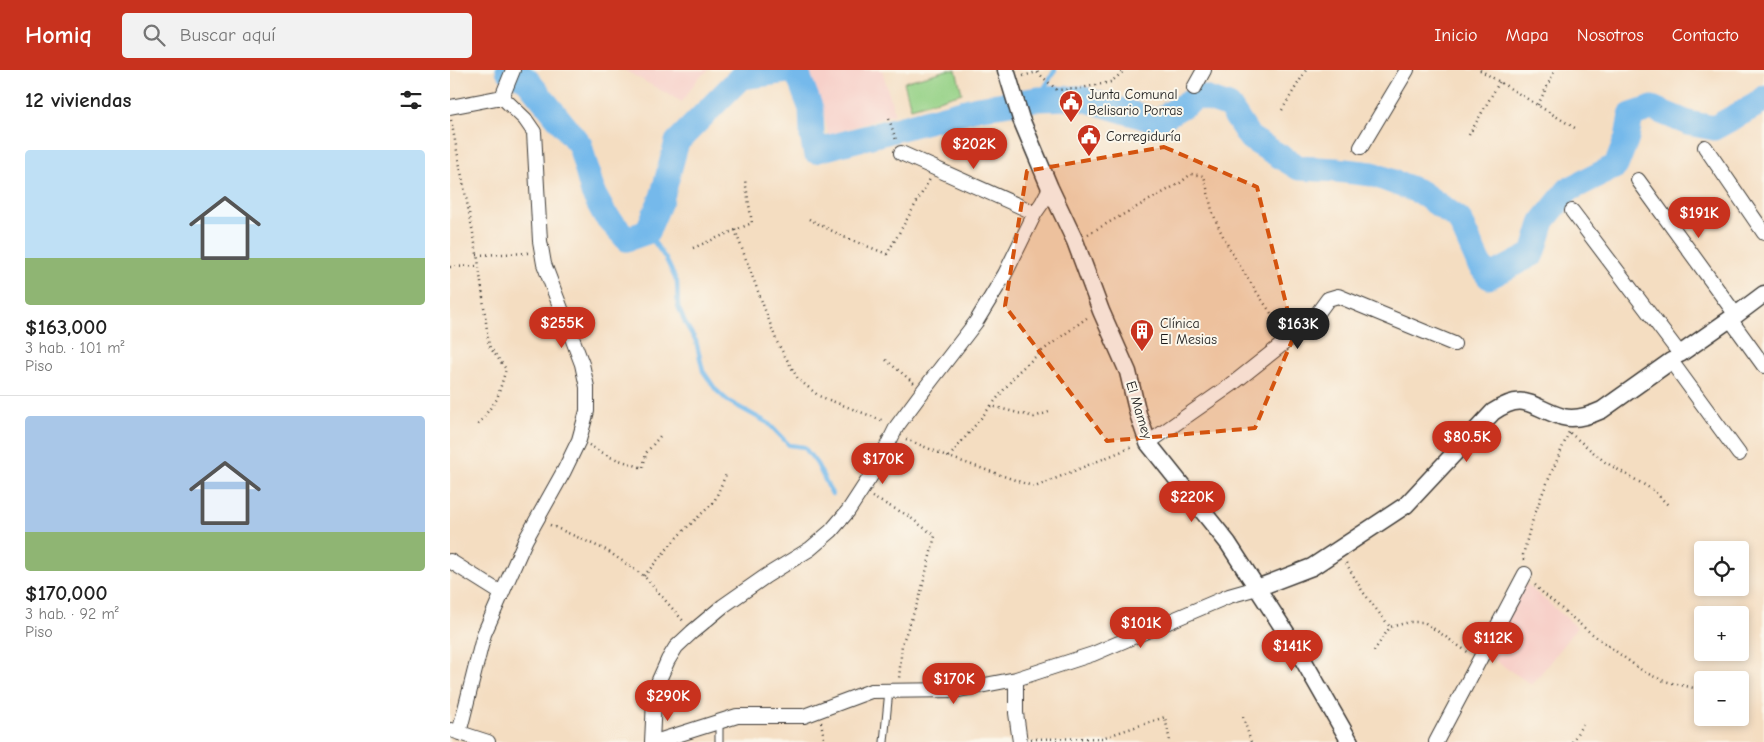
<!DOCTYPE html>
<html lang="es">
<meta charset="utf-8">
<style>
:root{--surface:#fff;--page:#f2f2f2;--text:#222;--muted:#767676;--line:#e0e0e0;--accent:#c8321e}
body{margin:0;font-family:"Comic Neue",sans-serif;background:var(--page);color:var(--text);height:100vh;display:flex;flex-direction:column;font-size:19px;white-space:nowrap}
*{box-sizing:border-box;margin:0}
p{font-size:16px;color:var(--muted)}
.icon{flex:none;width:28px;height:28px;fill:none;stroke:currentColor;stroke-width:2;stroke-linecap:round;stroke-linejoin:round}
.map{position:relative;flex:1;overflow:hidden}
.side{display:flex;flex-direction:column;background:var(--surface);width:450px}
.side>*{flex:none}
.buttons{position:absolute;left:1244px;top:471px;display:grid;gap:10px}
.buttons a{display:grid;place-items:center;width:55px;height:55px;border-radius:5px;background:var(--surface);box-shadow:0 2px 8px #0003;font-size:25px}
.price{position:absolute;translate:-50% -42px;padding:0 11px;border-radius:18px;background:var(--accent);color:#fff;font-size:16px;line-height:32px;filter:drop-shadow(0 1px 2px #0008)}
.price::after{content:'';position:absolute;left:50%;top:30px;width:15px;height:11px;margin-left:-8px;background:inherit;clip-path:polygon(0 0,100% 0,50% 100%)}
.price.on{background:#222;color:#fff}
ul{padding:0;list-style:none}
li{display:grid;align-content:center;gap:10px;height:265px;padding:0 25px}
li+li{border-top:1px solid var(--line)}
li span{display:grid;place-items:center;height:155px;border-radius:5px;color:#555}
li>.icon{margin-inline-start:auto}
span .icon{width:90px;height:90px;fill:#fffc;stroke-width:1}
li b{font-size:21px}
h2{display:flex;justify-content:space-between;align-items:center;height:60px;padding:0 25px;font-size:21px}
header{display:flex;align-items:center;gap:30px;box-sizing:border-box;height:70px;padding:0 25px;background:var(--accent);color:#fff}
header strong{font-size:24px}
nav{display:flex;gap:28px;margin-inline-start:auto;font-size:18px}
.search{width:350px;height:45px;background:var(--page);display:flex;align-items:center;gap:12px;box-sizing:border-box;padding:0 18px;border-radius:5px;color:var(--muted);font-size:19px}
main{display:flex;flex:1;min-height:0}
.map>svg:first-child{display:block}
.built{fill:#f7d0c9}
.green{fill:#95d186;stroke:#587651}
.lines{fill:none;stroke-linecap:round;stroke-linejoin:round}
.stream{stroke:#75b9eb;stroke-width:4.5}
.river{stroke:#75b9eb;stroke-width:25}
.service-casing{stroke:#3c3935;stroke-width:9}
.minor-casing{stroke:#3c3935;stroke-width:16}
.tertiary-casing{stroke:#3c3935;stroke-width:19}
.path{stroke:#3c3935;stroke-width:2.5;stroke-dasharray:1 4;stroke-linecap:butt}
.service{stroke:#fff;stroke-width:7}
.minor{stroke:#fff;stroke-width:14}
.tertiary{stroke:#fff;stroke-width:16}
.marked{fill:#d4530e;fill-opacity:0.2;stroke:#d4530e;stroke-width:4;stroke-dasharray:10 6;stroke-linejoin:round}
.labels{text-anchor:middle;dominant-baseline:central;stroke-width:4;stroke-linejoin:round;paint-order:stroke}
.poi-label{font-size:14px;fill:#1c1c1c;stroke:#fbf7ec;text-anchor:start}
.street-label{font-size:14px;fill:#1c1c1c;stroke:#fbf7ec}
</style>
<header>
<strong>Homiq</strong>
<div class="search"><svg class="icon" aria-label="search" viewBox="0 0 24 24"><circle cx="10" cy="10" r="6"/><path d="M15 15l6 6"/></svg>Buscar aquí</div>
<nav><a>Inicio</a><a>Mapa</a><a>Nosotros</a><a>Contacto</a></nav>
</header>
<main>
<section class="side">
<h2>12 viviendas<svg class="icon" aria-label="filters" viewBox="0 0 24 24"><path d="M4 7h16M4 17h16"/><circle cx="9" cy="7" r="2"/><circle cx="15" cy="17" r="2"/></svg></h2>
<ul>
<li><span style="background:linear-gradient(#bfe0f5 70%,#8fb573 0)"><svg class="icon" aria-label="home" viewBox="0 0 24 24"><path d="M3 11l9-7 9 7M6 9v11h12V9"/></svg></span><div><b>$163,000</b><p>3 hab. · 101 m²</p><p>Piso</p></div></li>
<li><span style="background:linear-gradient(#a9c7e8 75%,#8fb573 0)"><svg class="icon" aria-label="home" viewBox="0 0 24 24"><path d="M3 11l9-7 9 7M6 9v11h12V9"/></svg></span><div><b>$170,000</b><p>3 hab. · 92 m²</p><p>Piso</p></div></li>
</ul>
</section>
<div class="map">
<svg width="1314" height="672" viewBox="0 0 1314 672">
<rect width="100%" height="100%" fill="#fbf7ec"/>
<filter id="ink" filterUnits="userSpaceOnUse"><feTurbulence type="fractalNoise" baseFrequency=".02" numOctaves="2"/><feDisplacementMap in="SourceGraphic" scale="10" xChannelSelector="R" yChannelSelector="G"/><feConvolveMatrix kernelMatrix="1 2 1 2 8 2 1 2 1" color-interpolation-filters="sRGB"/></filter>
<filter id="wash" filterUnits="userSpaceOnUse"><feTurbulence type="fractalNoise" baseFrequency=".0096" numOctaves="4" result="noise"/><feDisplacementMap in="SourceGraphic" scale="20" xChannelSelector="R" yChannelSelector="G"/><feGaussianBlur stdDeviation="1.12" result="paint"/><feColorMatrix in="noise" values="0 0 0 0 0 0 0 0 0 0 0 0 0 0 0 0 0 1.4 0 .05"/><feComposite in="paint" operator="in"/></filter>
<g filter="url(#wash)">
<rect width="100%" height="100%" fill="#f4ddc1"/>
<path class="built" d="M 174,0 L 259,0 L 249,7 L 232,32 Z
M 356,0 L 432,0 L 445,44 L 378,65 L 372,34 Z
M 1075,513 L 1127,557 L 1082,615 L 1035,584 Z"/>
<path class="green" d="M 497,0 L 506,0 L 512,23 L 461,38 L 454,12 Z"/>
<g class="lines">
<path class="stream" d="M 588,29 L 605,0
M 197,162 L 216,189 L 227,212 L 228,236 L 235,253 L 246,271 L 253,301 L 266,320 L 278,331 L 318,353 L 339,375 L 354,377 L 367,394 L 382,424"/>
<path class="river" d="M 58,0 L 77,10 L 130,75 L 143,123 L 155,145 L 177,169 L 197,162 L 212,127 L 227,72 L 291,7 L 346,0 L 361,39 L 362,66 L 365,81 L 527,38 L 588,29 L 630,28 L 707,51 L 749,26 L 779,36 L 800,68 L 849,98 L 886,100 L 922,104 L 970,122 L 1009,149 L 1029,194 L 1039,207 L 1083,184 L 1093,151 L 1118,120 L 1166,96 L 1177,68 L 1181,45 L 1202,38 L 1238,53 L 1264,58 L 1306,35 L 1314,28"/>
</g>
</g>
<g filter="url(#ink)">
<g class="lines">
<g class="service-casing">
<path id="service" d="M 269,652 L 269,672
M 434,672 L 439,620"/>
</g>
<g class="minor-casing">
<path id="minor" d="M 744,18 L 754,0
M 52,27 L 63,0
M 0,37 L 52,27
M 911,77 L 957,0
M 1255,77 L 1314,163
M 451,83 L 585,143
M 1188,110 L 1286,245 L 1280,249 L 1314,296
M 1122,141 L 1230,284 L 1221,291 L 1289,384
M 698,373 L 781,315 L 839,269 L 867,244 L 878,229 L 888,226 L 1004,274
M 0,491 L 51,523
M 566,609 L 566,643 L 570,672
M 1,660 L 38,672
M 9,663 L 34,564 L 76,469 L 114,401 L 129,370 L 137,341 L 137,317 L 132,294 L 94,194 L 90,171 L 84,62 L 75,49 L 52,27
M 202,672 L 204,630 L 209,610 L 218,590 L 226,577 L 242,562 L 273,536 L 316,506 L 360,479 L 381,461 L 398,441 L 426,398 L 447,356 L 473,321 L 526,252 L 555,204 L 585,143 L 592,133 L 600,118
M 205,672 L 287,646 L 354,646 L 421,621 L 509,620 L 566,609 L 643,584 L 779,526 L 807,518
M 986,672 L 1075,504"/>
</g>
<g class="tertiary-casing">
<path id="tertiary" d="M 556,0 L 571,49 L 600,118 L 625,171 L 651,241 L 678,302 L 688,344 L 698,373 L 778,473 L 848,581 L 900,672
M 1286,245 L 1314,224
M 1230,284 L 1280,249
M 807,518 L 862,497 L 956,435 L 1043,342 C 1076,320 1081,338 1113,347 C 1125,350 1141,345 1152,340 L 1221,291"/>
</g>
<path class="path" d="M 1030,0 L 1125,58
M 573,6 L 587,2 L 607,20 L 627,19 L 661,12 L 675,0
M 1088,35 L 1105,0
M 832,40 L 856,0
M 439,49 L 446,70
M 1,50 L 28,189 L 39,276 L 56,299 L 47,329 L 27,356
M 1019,65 L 1050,11
M 359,149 L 394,167 L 437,184 L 480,109
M 285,160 L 327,272 L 348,309 L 369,326 L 434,351
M 638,164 L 730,113 L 741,104 L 754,106 C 757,117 759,128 762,140 C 775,179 808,223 831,258
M 243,178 L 302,153 L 295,110
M 27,185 L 78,183
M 0,197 L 29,196
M 436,290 L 464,313
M 541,336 L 568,302 L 592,281 L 638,247
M 1120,363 L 1155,392 L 1203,420 L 1219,436
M 456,369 L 499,387 L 585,417 L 682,377
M 139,375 L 160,387 L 193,398 L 196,383 L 211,365
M 499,387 L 541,336 L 584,347 L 602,341
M 422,427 L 457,445 L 485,466 L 470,526 L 452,574 L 449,609
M 100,455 L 156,480 L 194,506 L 235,553
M 1074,490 L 1073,485 L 1080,458 L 1091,427 L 1119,362
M 896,493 L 913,522 L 940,557
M 194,506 L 228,466 L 264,432 L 277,402
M 1085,515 L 1093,523 L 1137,560 L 1194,602 L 1214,611 L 1244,618
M 924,581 L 940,557 L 960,552 L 974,552 L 1019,583
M 793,647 L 801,672
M 371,652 L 374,668 L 373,672
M 581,669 L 652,668 L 715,647 L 720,672
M 1122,672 L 1134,652"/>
<use href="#service" class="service"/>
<use href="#minor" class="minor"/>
<use href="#tertiary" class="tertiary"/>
</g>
</g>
<path class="marked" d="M 714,77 L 807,117 L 844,266 L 805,358 L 657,371 L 555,236 L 577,101 Z"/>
<defs>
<g id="civic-pin" transform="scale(1.25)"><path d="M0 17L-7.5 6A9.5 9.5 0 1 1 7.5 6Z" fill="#c8321e" stroke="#fbf7ec"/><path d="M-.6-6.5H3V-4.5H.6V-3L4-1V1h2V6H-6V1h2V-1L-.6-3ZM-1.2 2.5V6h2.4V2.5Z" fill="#fff"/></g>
<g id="building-pin" transform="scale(1.25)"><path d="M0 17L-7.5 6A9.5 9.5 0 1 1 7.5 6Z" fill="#c8321e" stroke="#fbf7ec"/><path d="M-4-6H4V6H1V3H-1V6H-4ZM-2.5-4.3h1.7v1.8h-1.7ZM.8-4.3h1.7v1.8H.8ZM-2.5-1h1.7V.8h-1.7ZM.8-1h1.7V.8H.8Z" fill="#fff"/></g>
</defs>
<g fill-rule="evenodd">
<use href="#civic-pin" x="621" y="32"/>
<use href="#civic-pin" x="639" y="66"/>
<use href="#building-pin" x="692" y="261"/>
</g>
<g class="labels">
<g class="poi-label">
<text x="638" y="24">Junta Comunal<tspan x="638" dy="16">Belisario Porras</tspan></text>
<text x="656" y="66">Corregiduría</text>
<text x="710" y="253">Clínica<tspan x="710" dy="16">El Mesias</tspan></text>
</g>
<g class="street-label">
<text transform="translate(689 340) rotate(73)">El Mamey</text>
</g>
</g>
</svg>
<div class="buttons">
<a><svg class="icon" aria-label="locate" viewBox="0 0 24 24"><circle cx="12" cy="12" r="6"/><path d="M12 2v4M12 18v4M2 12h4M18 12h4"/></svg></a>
<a>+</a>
<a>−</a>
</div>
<b class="price" style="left:524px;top:100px">$202K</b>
<b class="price" style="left:1249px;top:169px">$191K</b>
<b class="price" style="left:112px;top:279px">$255K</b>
<b class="price on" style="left:848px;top:280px">$163K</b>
<b class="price" style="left:1017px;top:393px">$80.5K</b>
<b class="price" style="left:433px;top:415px">$170K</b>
<b class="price" style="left:742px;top:453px">$220K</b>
<b class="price" style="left:691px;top:579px">$101K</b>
<b class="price" style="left:1043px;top:594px">$112K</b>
<b class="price" style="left:842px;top:602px">$141K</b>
<b class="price" style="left:504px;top:635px">$170K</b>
<b class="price" style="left:218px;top:652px">$290K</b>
</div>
</main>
